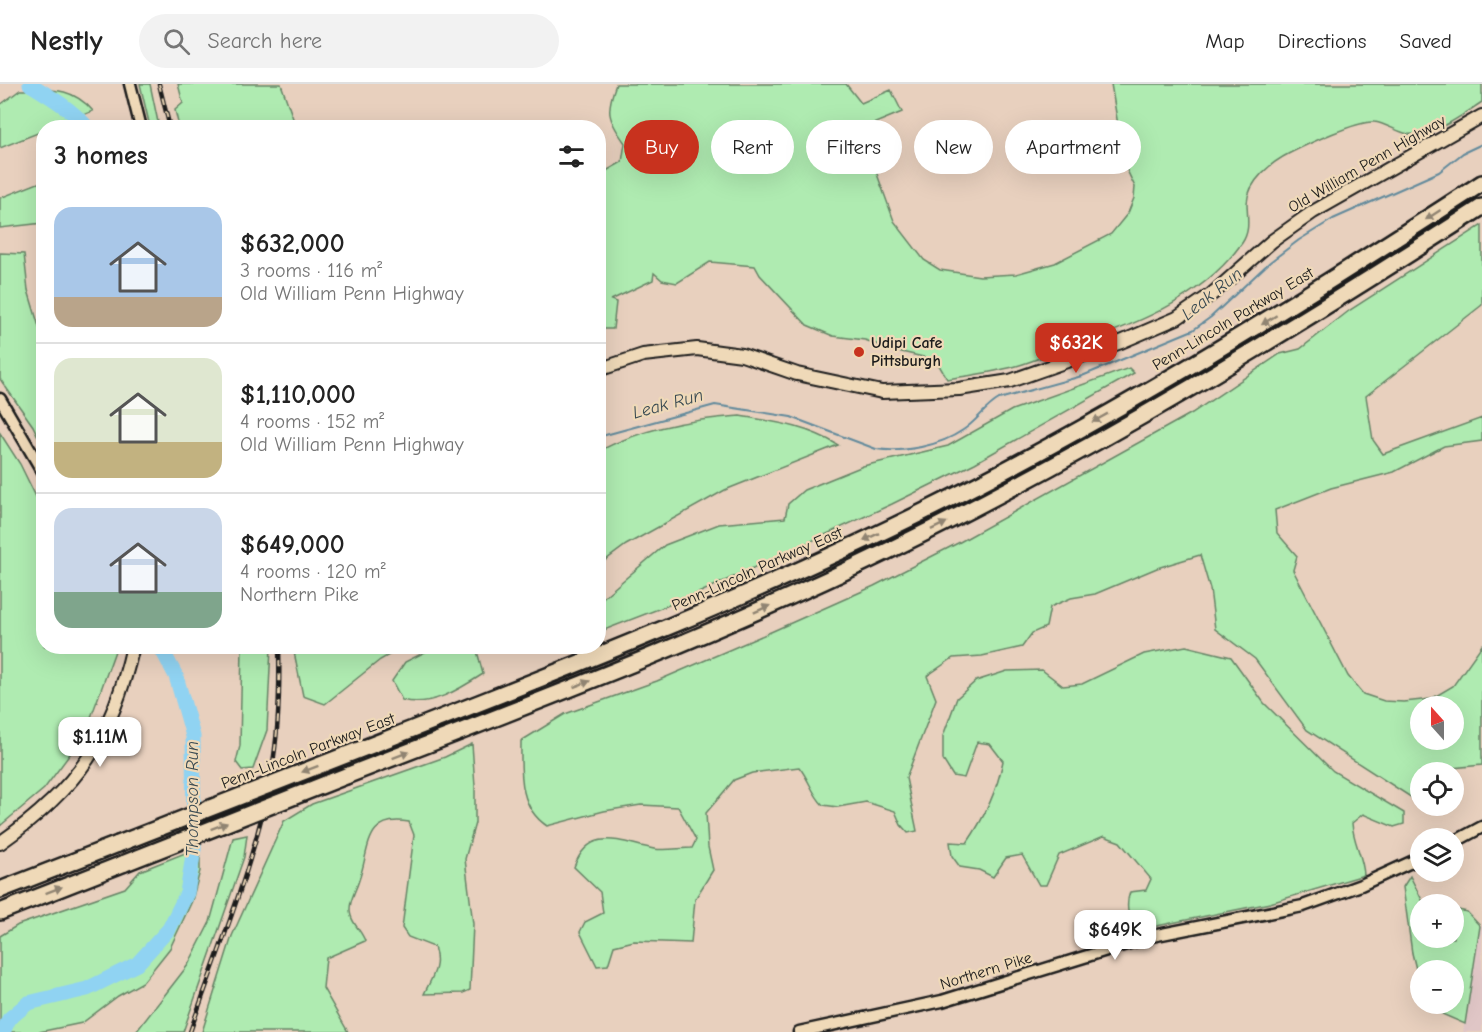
<!DOCTYPE html>
<meta charset="utf-8">
<style>
:root{--surface:#fff;--page:#f2f2f2;--text:#222;--muted:#767676;--line:#e0e0e0;--accent:#c8321e}
body{margin:0;font-family:"Comic Neue",sans-serif;background:var(--page);color:var(--text);height:100vh;display:flex;flex-direction:column;font-size:22px;white-space:nowrap}
*{box-sizing:border-box;margin:0}
p{font-size:20px;color:var(--muted)}
.icon{flex:none;width:33px;height:33px;fill:none;stroke:currentColor;stroke-width:2;stroke-linecap:round;stroke-linejoin:round}
.map{position:relative;flex:1;overflow:hidden}
.sheet{position:absolute;left:36px;top:36px;width:570px;height:534px;display:flex;flex-direction:column;background:var(--surface);border-radius:24px;box-shadow:0 6px 24px #0002}
.sheet>*{flex:none}
.hud{position:absolute;left:624px;top:36px;width:570px;height:54px;display:flex;gap:12px}
.needle{width:39px;rotate:339deg}
.tools{position:absolute;left:1410px;top:612px;display:grid;gap:12px}
.tools a{display:grid;place-items:center;width:54px;height:54px;border-radius:50%;background:var(--surface);box-shadow:0 6px 24px #0002;font-size:30px}
.price{position:absolute;translate:-50% -51px;padding:0 14px;border-radius:12px;background:#fff;color:#222;font-size:20px;line-height:39px;filter:drop-shadow(0 2px 3px #0008)}
.price::after{content:'';position:absolute;left:50%;top:36px;width:18px;height:14px;margin-left:-9px;background:inherit;clip-path:polygon(0 0,100% 0,50% 100%)}
.price.active{background:var(--accent);color:#fff}
ul{padding:0;list-style:none}
li{display:flex;align-items:center;gap:18px;height:150px;padding:0 18px}
li+li{border-top:2px solid var(--line)}
li span{display:grid;place-items:center;flex:none;width:168px;height:120px;border-radius:18px;color:#555}
li>.icon{margin-inline-start:auto}
span .icon{width:72px;height:72px;fill:#fffc;stroke-width:1}
li b{font-size:26px}
h2{display:flex;justify-content:space-between;align-items:center;height:72px;padding:0 18px;font-size:26px}
.chip{padding:0 21px;border-radius:27px;background:var(--surface);box-shadow:0 6px 24px #0002;font-size:21px;line-height:54px}
.chip.active{background:var(--accent);color:#fff}
header{display:flex;align-items:center;gap:36px;box-sizing:border-box;height:84px;padding:0 30px;background:var(--surface);border-bottom:2px solid var(--line)}
header strong{font-size:28px}
nav{display:flex;gap:33px;margin-inline-start:auto;font-size:21px}
.search{width:420px;height:54px;background:var(--page);display:flex;align-items:center;gap:15px;box-sizing:border-box;padding:0 21px;border-radius:33px;color:var(--muted);font-size:22px}
.map>svg:first-child{display:block}
.built{fill:#e0c6c6}
.green{fill:#afebb1;stroke:#668466;stroke-width:1.5;fill-rule:evenodd}
.lines{fill:none;stroke-linecap:round;stroke-linejoin:round}
.stream{stroke:#628a9c;stroke-width:2}
.river{stroke:#90d3f2;stroke-width:15}
.tertiary-casing{stroke:#1c1c1c;stroke-width:15}
.secondary-casing{stroke:#1c1c1c;stroke-width:16}
.motorway-casing{stroke:#1c1c1c;stroke-width:20}
.tertiary{stroke:#efd9b8;stroke-width:10}
.secondary{stroke:#efd9b8;stroke-width:12}
.motorway{stroke:#efd9b8;stroke-width:15}
.rail-casing{stroke:#1c1c1c;stroke-width:4.5}
.rail{stroke:#efd9b8;stroke-width:2;stroke-dasharray:7;stroke-linecap:butt}
.motorway-bridge-casing{stroke:#1c1c1c;stroke-width:20;stroke-linecap:butt}
.motorway-bridge{stroke:#efd9b8;stroke-width:15}
.oneway{fill:#908472}
.poi-dot{fill:#c8321e;stroke:#efd9b8;stroke-width:2}
.labels{text-anchor:middle;dominant-baseline:central;stroke-width:4.5;stroke-linejoin:round;paint-order:stroke}
.street-label{font-size:16px;fill:#1c1c1c;stroke:#efd9b8}
.poi-label{font-size:16px;font-weight:bold;fill:#1c1c1c;stroke:#efd9b8;text-anchor:start}
.water-label{font-size:18px;font-style:italic;fill:#394a52;stroke:#efd9b8}
</style>
<header>
<strong>Nestly</strong>
<div class="search"><svg class="icon" aria-label="search" viewBox="0 0 24 24"><circle cx="10" cy="10" r="6"/><path d="M15 15l6 6"/></svg>Search here</div>
<nav><a>Map</a><a>Directions</a><a>Saved</a></nav>
</header>
<div class="map">
<svg width="1482" height="948" viewBox="0 0 1482 948">
<rect width="100%" height="100%" fill="#e8d0be"/>
<filter id="ink" filterUnits="userSpaceOnUse"><feTurbulence type="fractalNoise" baseFrequency=".0167" numOctaves="2"/><feDisplacementMap in="SourceGraphic" scale="12" xChannelSelector="R" yChannelSelector="G"/><feConvolveMatrix kernelMatrix="1 2 1 2 8 2 1 2 1" color-interpolation-filters="sRGB"/></filter>
<g filter="url(#ink)">
<path class="built" d="M 1482,841 L 1482,948 L 1463,948 L 1480,842 Z"/>
<path class="green" d="M 140,0 L 150,0 L 159,43 L 150,43 Z
M 178,0 L 281,0 L 296,43 L 179,43 L 175,26 L 183,19 Z
M 616,0 L 846,0 L 861,19 L 891,6 L 902,28 L 868,42 L 864,54 L 894,137 L 924,176 L 940,186 L 980,192 L 1016,190 L 1055,179 L 1111,150 L 1128,129 L 1134,114 L 1135,103 L 1125,82 L 1111,0 L 1482,0 L 1482,18 C 1462,31 1434,53 1408,50 C 1397,48 1385,39 1374,38 C 1358,36 1306,61 1290,69 C 1272,78 1248,97 1247,119 C 1247,133 1251,146 1242,159 C 1200,218 1127,244 1061,266 C 1048,270 1036,276 1023,280 C 998,288 973,291 947,295 L 936,276 L 893,266 L 865,256 L 833,252 L 807,241 L 760,191 L 755,182 L 710,178 L 677,199 L 662,196 L 654,189 L 653,196 L 611,216 L 616,218 L 613,245 L 599,245 L 599,91 L 622,78 L 625,59 C 607,34 606,27 616,0 Z
M 20,6 C 51,6 71,2 93,27 L 53,43 L 44,44 L 43,47 L 0,64 L 0,21 Z
M 43,97 L 43,139 L 0,144 L 0,114 Z
M 1482,141 L 1482,221 L 1366,312 L 1373,356 L 1383,370 L 1482,334 L 1482,357 L 1444,362 L 1394,388 L 1331,404 L 1275,426 L 1277,449 L 1297,472 L 1293,486 L 1348,592 L 1363,610 L 1384,617 L 1404,618 L 1431,615 L 1453,602 L 1482,561 L 1482,681 L 1442,685 L 1442,688 L 1420,688 L 1420,719 L 1307,646 L 1255,575 L 1215,545 L 1210,505 L 1200,471 L 1157,484 L 1095,510 L 1071,514 L 1050,523 L 1046,543 L 1032,549 L 1022,563 L 982,572 L 953,574 L 927,592 L 936,615 L 906,694 L 917,747 L 908,749 L 901,741 L 895,727 L 866,718 L 838,723 L 823,721 C 812,710 809,695 799,683 L 752,689 L 734,696 L 706,729 L 708,763 L 713,786 L 695,815 L 691,859 L 634,857 L 614,862 L 608,881 L 597,882 L 580,848 L 585,838 L 603,829 L 600,808 L 574,783 C 590,740 622,759 654,765 C 666,767 680,764 692,764 L 696,756 L 678,723 L 641,721 L 604,727 L 547,742 C 518,723 521,688 521,657 L 565,630 L 657,597 L 773,547 L 874,502 L 958,459 L 1192,329 L 1280,270 L 1300,265 L 1350,226 ZM 1420,622 L 1454,622 L 1454,656 L 1420,656 Z
M 0,169 L 24,170 L 28,206 L 43,256 L 43,363 L 33,342 L 0,295 Z
M 1129,284 L 1134,289 L 975,379 L 892,420 L 692,512 L 599,548 L 599,517 L 665,461 L 719,440 L 785,434 L 788,420 L 804,406 L 863,382 L 948,362 L 1012,326 Z
M 740,332 C 775,338 807,342 838,361 L 725,406 L 626,461 L 599,481 L 599,367 C 641,345 692,335 740,332 Z
M 0,349 L 20,380 L 43,427 L 44,562 L 114,563 L 115,567 L 85,650 L 44,705 L 0,742 Z
M 1186,562 L 1231,573 L 1264,619 L 1333,687 L 1404,729 L 1404,740 L 1394,743 L 1363,730 L 1352,739 C 1353,758 1363,772 1364,791 L 1270,819 L 1137,846 C 1128,836 1125,821 1130,808 L 1146,806 L 1151,795 L 1120,758 L 1104,752 L 1059,771 L 1046,801 L 1039,801 L 1022,771 L 1006,774 L 993,793 L 979,786 L 960,783 L 952,772 L 950,758 L 967,759 C 985,733 997,707 1003,677 L 990,660 L 977,658 L 964,694 L 953,692 L 943,676 L 943,652 L 957,614 L 976,597 L 1007,587 L 1042,586 L 1063,602 L 1082,600 L 1144,570 Z
M 242,563 L 271,563 L 267,646 L 253,685 L 242,686 L 236,678 L 240,662 Z
M 293,563 L 294,562 L 403,563 L 380,576 L 325,620 L 303,612 Z
M 435,563 L 476,563 L 483,590 C 460,605 430,624 402,616 L 392,597 L 405,578 Z
M 472,660 L 475,702 L 475,739 L 465,775 L 473,840 L 470,906 L 463,909 L 424,910 C 432,893 441,882 434,863 L 408,853 L 402,844 L 414,751 L 409,738 C 364,730 370,766 359,796 C 356,807 347,820 351,832 C 353,840 362,848 365,857 L 326,874 L 323,904 L 348,948 L 202,948 L 232,852 L 284,737 L 312,720 L 445,673 Z
M 247,751 L 244,773 L 183,948 L 136,948 L 188,881 L 210,838 L 233,754 Z
M 200,763 L 200,787 L 192,817 L 170,864 L 143,898 L 118,912 L 82,939 L 39,948 L 0,948 L 0,852 L 18,841 L 125,804 L 140,787 Z
M 1410,792 L 1424,820 L 1420,820 L 1420,854 L 1454,854 L 1454,825 L 1467,828 L 1480,842 L 1465,940 L 1426,923 L 1425,920 L 1454,920 L 1454,886 L 1420,886 L 1420,901 L 1412,869 L 1403,803 Z"/>
<g class="lines">
<path class="stream" d="M 598,353 L 715,321 L 791,333 L 876,365 C 903,369 940,362 963,346 C 977,337 985,323 999,315 L 1082,292 L 1193,246 L 1211,233 L 1270,178 L 1299,156 L 1333,135 L 1439,88 L 1463,69 L 1482,60"/>
<path class="river" d="M 30,0 C 51,13 71,25 88,44
M 3,948 L 9,935 L 28,919 L 87,905 L 137,880 L 169,845 L 187,809 L 194,765 L 193,652 L 176,592 L 160,562"/>
<g class="tertiary-casing">
<path id="tertiary" d="M 130,0 L 141,44
M 0,315 L 44,390
M 1454,758 L 1482,743
M 799,948 L 942,917 L 1152,852 L 1303,822 L 1361,801 L 1420,774"/>
</g>
<g class="secondary-casing">
<path id="secondary" d="M 598,286 L 643,271 L 697,265 L 742,271 L 797,290 L 882,308 L 959,305 L 1010,297 L 1121,258 L 1177,234 L 1212,210 L 1272,157 L 1313,128 L 1482,32
M 0,759 C 77,705 112,655 133,562"/>
</g>
<g class="motorway-casing">
<path id="motorway" d="M 364,664 C 556,589 748,515 933,423 C 1124,328 1303,215 1482,99
M 346,692 C 529,621 713,552 890,466 C 1096,366 1290,247 1482,123
M 0,806 L 118,760
M 0,828 L 125,779"/>
</g>
<use href="#tertiary" class="tertiary"/>
<use href="#secondary" class="secondary"/>
<use href="#motorway" class="motorway"/>
<g class="rail-casing">
<path id="rail" d="M 159,0 L 170,44
M 190,948 C 219,864 255,778 271,690 C 279,649 280,605 279,562"/>
</g>
<use href="#rail" class="rail"/>
<g class="motorway-bridge-casing">
<path id="motorway-bridge" d="M 118,760 L 364,664
M 125,779 L 346,692"/>
</g>
<use href="#motorway-bridge" class="motorway-bridge"/>
</g>
<defs><path id="oneway-solid" d="M-6-.8H1V-3.2L6.5 0L1 3.2V.8H-6Z" transform="scale(1.5)"/></defs>
<g class="oneway">
<use href="#oneway-solid" transform="translate(1433 131) rotate(147)"/>
<use href="#oneway-solid" transform="translate(1269 236) rotate(148)"/>
<use href="#oneway-solid" transform="translate(1100 334) rotate(151)"/>
<use href="#oneway-solid" transform="translate(939 442) rotate(-26)"/>
<use href="#oneway-solid" transform="translate(871 453) rotate(154)"/>
<use href="#oneway-solid" transform="translate(762 525) rotate(-24)"/>
<use href="#oneway-solid" transform="translate(582 600) rotate(-21)"/>
<use href="#oneway-solid" transform="translate(401 671) rotate(-21)"/>
<use href="#oneway-solid" transform="translate(310 685) rotate(159)"/>
<use href="#oneway-solid" transform="translate(219 742) rotate(-21)"/>
<use href="#oneway-solid" transform="translate(54 806) rotate(-21)"/>
</g>
</g>
<circle class="poi-dot" cx="859" cy="268" r="6"/>
<g class="labels">
<g class="street-label">
<text transform="translate(1367 80) rotate(-30)">Old William Penn Highway</text>
<text transform="translate(1233 235) rotate(-31)">Penn-Lincoln Parkway East</text>
<text transform="translate(757 485) rotate(-24)">Penn-Lincoln Parkway East</text>
<text transform="translate(308 667) rotate(-21)">Penn-Lincoln Parkway East</text>
<text transform="translate(986 887) rotate(-17)">Northern Pike</text>
</g>
<g class="poi-label">
<text x="871" y="259">Udipi Cafe<tspan x="871" dy="18">Pittsburgh</tspan></text>
</g>
<g class="water-label">
<text transform="translate(1212 210) rotate(-39)">Leak Run</text>
<text transform="translate(668 320) rotate(-15)">Leak Run</text>
<text transform="translate(192 715) rotate(-90)">Thompson Run</text>
</g>
</g>
</svg>
<div class="tools">
<a><svg class="needle" viewBox="-14 -14 28 28"><path d="M0-13l5 13h-10z" fill="#e53935"/><path d="M0 13l5-13h-10z" fill="#767676"/></svg></a>
<a><svg class="icon" aria-label="locate" viewBox="0 0 24 24"><circle cx="12" cy="12" r="6"/><path d="M12 2v4M12 18v4M2 12h4M18 12h4"/></svg></a>
<a><svg class="icon" aria-label="layers" viewBox="0 0 24 24"><path d="M12 4l9 5-9 5-9-5zM3 14l9 5 9-5"/></svg></a>
<a>+</a>
<a>−</a>
</div>
<b class="price active" style="left:1076px;top:290px">$632K</b>
<b class="price" style="left:100px;top:684px">$1.11M</b>
<b class="price" style="left:1115px;top:877px">$649K</b>
<div class="hud">
<a class="chip active">Buy</a>
<a class="chip">Rent</a>
<a class="chip">Filters</a>
<a class="chip">New</a>
<a class="chip">Apartment</a>
</div>
<section class="sheet">
<h2>3 homes<svg class="icon" aria-label="filters" viewBox="0 0 24 24"><path d="M4 7h16M4 17h16"/><circle cx="9" cy="7" r="2"/><circle cx="15" cy="17" r="2"/></svg></h2>
<ul>
<li><span style="background:linear-gradient(#a9c7e8 75%,#b9a48a 0)"><svg class="icon" aria-label="home" viewBox="0 0 24 24"><path d="M3 11l9-7 9 7M6 9v11h12V9"/></svg></span><div><b>$632,000</b><p>3 rooms · 116 m²</p><p>Old William Penn Highway</p></div></li>
<li><span style="background:linear-gradient(#dfe7d0 70%,#c2b280 0)"><svg class="icon" aria-label="home" viewBox="0 0 24 24"><path d="M3 11l9-7 9 7M6 9v11h12V9"/></svg></span><div><b>$1,110,000</b><p>4 rooms · 152 m²</p><p>Old William Penn Highway</p></div></li>
<li><span style="background:linear-gradient(#c9d6e8 70%,#7fa58c 0)"><svg class="icon" aria-label="home" viewBox="0 0 24 24"><path d="M3 11l9-7 9 7M6 9v11h12V9"/></svg></span><div><b>$649,000</b><p>4 rooms · 120 m²</p><p>Northern Pike</p></div></li>
</ul>
</section>
</div>
